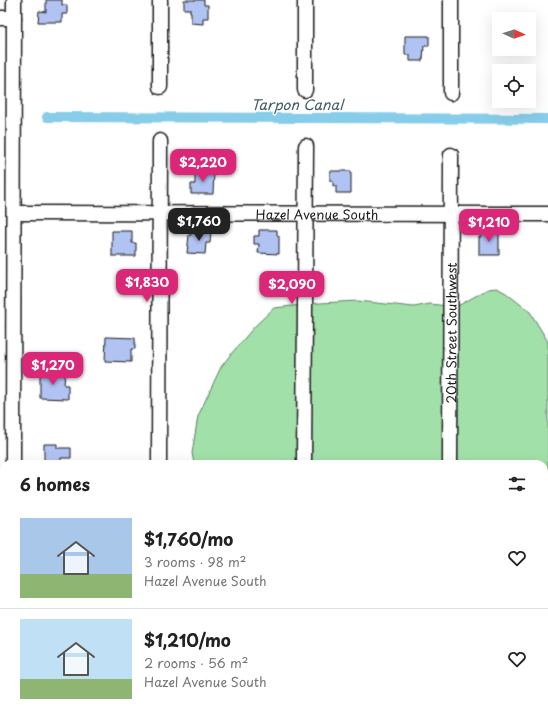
<!DOCTYPE html>
<meta charset="utf-8">
<style>
:root{--surface:#fff;--page:#f2f2f2;--text:#222;--muted:#767676;--line:#e0e0e0;--accent:#db2777}
body{margin:0;font-family:"Playpen Sans",sans-serif;background:var(--page);color:var(--text);height:100vh;display:flex;flex-direction:column;font-size:15px;white-space:nowrap}
*{box-sizing:border-box;margin:0}
p{font-size:13px;color:var(--muted)}
.icon{flex:none;width:22px;height:22px;fill:none;stroke:currentColor;stroke-width:2;stroke-linecap:round;stroke-linejoin:round}
.map{position:relative;flex:1;overflow:hidden}
.panel{position:absolute;left:0px;top:460px;width:548px;height:256px;display:flex;flex-direction:column;background:var(--surface);border-radius:12px 12px 0 0;box-shadow:0 4px 16px #0002}
.panel>*{flex:none}
.needle{width:26px;rotate:93deg}
.fabs{position:absolute;left:492px;top:12px;display:grid;gap:8px}
.fabs a{display:grid;place-items:center;width:44px;height:44px;border-radius:0px;background:var(--surface);box-shadow:0 4px 16px #0002;font-size:20px}
.price{position:absolute;translate:-50% -34px;padding:0 9px;border-radius:8px;background:var(--accent);color:#fff;font-size:13px;line-height:26px;filter:drop-shadow(0 1px 2px #0008)}
.price::after{content:'';position:absolute;left:50%;top:24px;width:12px;height:9px;margin-left:-6px;background:inherit;clip-path:polygon(0 0,100% 0,50% 100%)}
.price.current{background:#222;color:#fff}
ul{padding:0;list-style:none}
li{display:flex;align-items:center;gap:12px;height:100px;padding:0 20px}
li+li{border-top:1px solid var(--line)}
li span{display:grid;place-items:center;flex:none;width:112px;height:80px;border-radius:0px;color:#555}
li>.icon{margin-inline-start:auto}
span .icon{width:48px;height:48px;fill:#fffc;stroke-width:1}
li b{font-size:17px}
h2{display:flex;justify-content:space-between;align-items:center;height:48px;padding:0 20px;font-size:17px}
.map>svg:first-child{display:block}
.green{fill:#a2e0a9;stroke:#5f7e62}
.lines{fill:none;stroke-linecap:round;stroke-linejoin:round}
.canal{stroke:#87cce9;stroke-width:10}
.building{fill:#b1c3f3;stroke:#1c1c1c}
.minor-casing{stroke:#1c1c1c;stroke-width:17}
.minor{stroke:#fff;stroke-width:14}
.labels{text-anchor:middle;dominant-baseline:central;stroke-width:3;stroke-linejoin:round;paint-order:stroke}
.street-label{font-size:13px;fill:#1c1c1c;stroke:#fff}
.water-label{font-size:14px;font-style:italic;fill:#415a64;stroke:#fff}
</style>
<div class="map">
<svg width="548" height="716" viewBox="0 0 548 716">
<rect width="100%" height="100%" fill="#fff"/>
<filter id="ink" filterUnits="userSpaceOnUse"><feTurbulence type="fractalNoise" baseFrequency=".025" numOctaves="2"/><feDisplacementMap in="SourceGraphic" scale="8" xChannelSelector="R" yChannelSelector="G"/><feConvolveMatrix kernelMatrix="1 2 1 2 8 2 1 2 1" color-interpolation-filters="sRGB"/></filter>
<g filter="url(#ink)">
<path class="green" d="M 497,288 L 506,293 L 530,312 L 547,340 L 548,344 L 548,483 L 544,495 L 544,464 L 194,464 L 192,453 L 198,416 L 221,367 L 231,354 L 255,326 L 274,308 L 320,303 L 358,301 L 414,307 L 430,304 L 456,307 L 488,289 Z"/>
<g class="lines">
<path class="canal" d="M 47,117 L 548,119"/>
</g>
<path class="building" d="M 46,0 L 62,0 L 62,5 L 67,5 L 67,14 L 62,14 L 62,22 L 38,22 L 39,11 L 46,12 Z
M 184,0 L 204,0 L 204,5 L 208,5 L 208,18 L 203,18 L 203,24 L 191,23 L 191,12 L 190,12 L 190,9 L 184,9 Z
M 405,36 L 429,36 L 429,46 L 424,46 L 423,59 L 422,59 L 422,61 L 410,61 L 410,55 L 405,55 Z
M 195,171 L 214,171 L 213,194 L 191,194 L 191,184 L 195,184 Z
M 330,171 L 351,171 L 351,193 L 336,193 L 336,186 L 333,186 L 333,181 L 330,181 Z
M 191,230 L 211,231 L 210,243 L 206,243 L 205,254 L 187,253 L 189,235 L 191,235 Z
M 259,230 L 277,230 L 277,235 L 279,236 L 279,254 L 258,253 L 259,244 L 254,244 L 254,236 L 259,236 Z
M 112,231 L 132,231 L 132,243 L 136,243 L 136,256 L 112,256 Z
M 481,231 L 499,231 L 499,255 L 479,255 L 479,237 L 481,237 Z
M 106,337 L 135,338 L 135,349 L 131,349 L 131,362 L 105,361 Z
M 40,373 L 65,373 L 64,385 L 68,385 L 68,399 L 40,398 Z
M 44,444 L 57,444 L 57,448 L 71,448 L 71,458 L 61,458 L 61,464 L 44,464 Z"/>
<g class="lines">
<g class="minor-casing">
<g id="minor">
<path d="M 0,18 L 14,18"/>
<path d="M 160,87 L 160,0"/>
<path d="M 305,90 L 305,0"/>
<path d="M 451,93 L 451,0"/>
<path id="s1" d="M 14,213 L 548,214"/>
<path d="M 13,464 L 14,0"/>
<path d="M 159,464 L 160,141"/>
<path d="M 304,464 L 306,146"/>
<path id="s2" d="M 450,464 L 451,155"/>
<path d="M 544,598 L 548,598"/>
<path d="M 12,716 L 12,712"/>
<path d="M 158,716 L 158,712"/>
<path d="M 304,716 L 304,712"/>
<path d="M 449,716 L 449,712"/>
</g>
</g>
<use href="#minor" class="minor"/>
</g>
</g>
<g class="labels">
<g class="street-label">
<text stroke="none"><textPath href="#s1" startOffset="303">Hazel Avenue South</textPath></text>
<text stroke="none"><textPath href="#s2" startOffset="131">20th Street Southwest</textPath></text>
</g>
<g class="water-label">
<text x="297" y="104">Tarpon Canal</text>
</g>
</g>
</svg>
<div class="fabs">
<a><svg class="needle" viewBox="-14 -14 28 28"><path d="M0-13l5 13h-10z" fill="#e53935"/><path d="M0 13l5-13h-10z" fill="#767676"/></svg></a>
<a><svg class="icon" aria-label="locate" viewBox="0 0 24 24"><circle cx="12" cy="12" r="6"/><path d="M12 2v4M12 18v4M2 12h4M18 12h4"/></svg></a>
</div>
<b class="price" style="left:203px;top:183px">$2,220</b>
<b class="price current" style="left:199px;top:242px">$1,760</b>
<b class="price" style="left:489px;top:243px">$1,210</b>
<b class="price" style="left:147px;top:303px">$1,830</b>
<b class="price" style="left:292px;top:305px">$2,090</b>
<b class="price" style="left:53px;top:386px">$1,270</b>
<section class="panel">
<h2>6 homes<svg class="icon" aria-label="filters" viewBox="0 0 24 24"><path d="M4 7h16M4 17h16"/><circle cx="9" cy="7" r="2"/><circle cx="15" cy="17" r="2"/></svg></h2>
<ul>
<li><span style="background:linear-gradient(#a9c7e8 70%,#8fb573 0)"><svg class="icon" aria-label="home" viewBox="0 0 24 24"><path d="M3 11l9-7 9 7M6 9v11h12V9"/></svg></span><div><b>$1,760/mo</b><p>3 rooms · 98 m²</p><p>Hazel Avenue South</p></div><svg class="icon" aria-label="heart" viewBox="0 0 24 24"><path d="M12 20l-8-8c-3-5 5-10 8-4 3-6 11-1 8 4z"/></svg></li>
<li><span style="background:linear-gradient(#bfe0f5 75%,#8fb573 0)"><svg class="icon" aria-label="home" viewBox="0 0 24 24"><path d="M3 11l9-7 9 7M6 9v11h12V9"/></svg></span><div><b>$1,210/mo</b><p>2 rooms · 56 m²</p><p>Hazel Avenue South</p></div><svg class="icon" aria-label="heart" viewBox="0 0 24 24"><path d="M12 20l-8-8c-3-5 5-10 8-4 3-6 11-1 8 4z"/></svg></li>
</ul>
</section>
</div>
